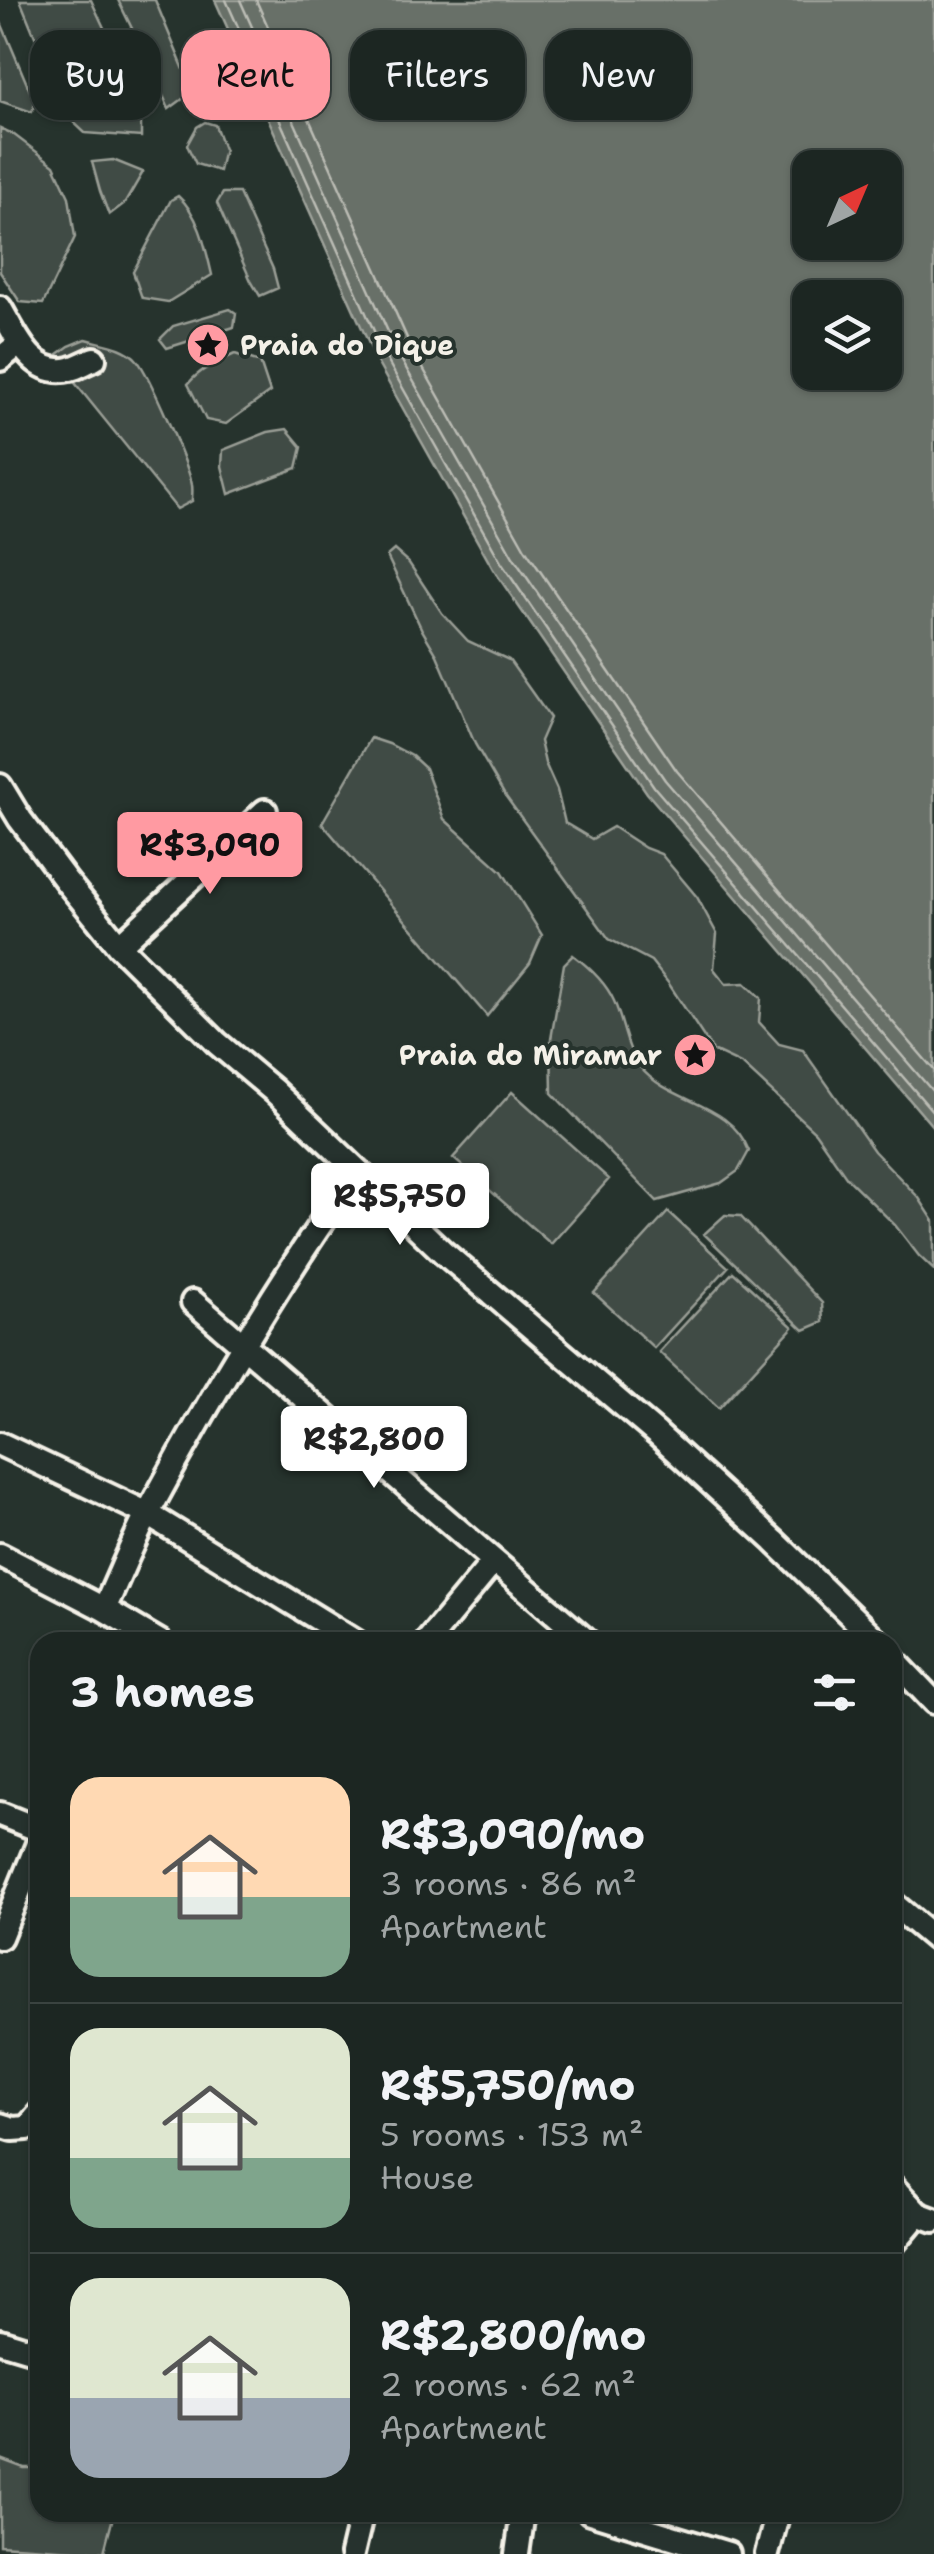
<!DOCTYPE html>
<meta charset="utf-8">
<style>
:root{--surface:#1c2622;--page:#252e2a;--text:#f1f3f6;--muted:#a0a5a5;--line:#3a4340;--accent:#ff9aa2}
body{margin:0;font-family:"Shantell Sans",sans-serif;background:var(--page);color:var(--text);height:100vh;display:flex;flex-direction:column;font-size:38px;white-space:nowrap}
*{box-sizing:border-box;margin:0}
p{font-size:32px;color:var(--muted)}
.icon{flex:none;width:55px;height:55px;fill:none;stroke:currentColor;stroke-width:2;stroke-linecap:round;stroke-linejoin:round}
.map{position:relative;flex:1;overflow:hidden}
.panel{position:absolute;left:30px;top:1632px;width:872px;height:890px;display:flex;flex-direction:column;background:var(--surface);border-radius:30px;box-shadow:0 2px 8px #0004,0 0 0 2px var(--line)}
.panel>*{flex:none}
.hud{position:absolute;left:30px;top:30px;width:875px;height:90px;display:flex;gap:20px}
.needle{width:65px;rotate:44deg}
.fabs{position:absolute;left:792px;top:150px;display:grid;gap:20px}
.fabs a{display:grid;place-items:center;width:110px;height:110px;border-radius:20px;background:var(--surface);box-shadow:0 2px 8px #0004,0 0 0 2px var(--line);font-size:50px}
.price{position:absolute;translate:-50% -85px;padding:0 22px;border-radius:10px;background:#fff;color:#222;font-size:32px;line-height:65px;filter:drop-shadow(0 2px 5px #0008)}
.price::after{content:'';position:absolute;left:50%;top:60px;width:30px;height:22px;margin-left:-15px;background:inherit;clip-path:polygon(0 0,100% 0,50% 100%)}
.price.current{background:var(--accent);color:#111}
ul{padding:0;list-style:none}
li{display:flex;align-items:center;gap:30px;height:250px;padding:0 40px}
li+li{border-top:2px solid var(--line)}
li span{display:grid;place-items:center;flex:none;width:280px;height:200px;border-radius:30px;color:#555}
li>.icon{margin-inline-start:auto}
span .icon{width:120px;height:120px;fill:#fffc;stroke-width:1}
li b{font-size:42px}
h2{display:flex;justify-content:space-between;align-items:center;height:120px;padding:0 40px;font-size:42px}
.pill{padding:0 35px;border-radius:30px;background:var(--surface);box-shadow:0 2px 8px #0004,0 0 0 2px var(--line);font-size:35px;line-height:90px}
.pill.current{background:var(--accent);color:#111}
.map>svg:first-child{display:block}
.green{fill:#414b45;stroke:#9a9e96;stroke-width:2.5}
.water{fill:#676f68;stroke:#9fa39b;stroke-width:2.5;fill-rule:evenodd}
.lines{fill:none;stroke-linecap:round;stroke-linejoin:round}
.shore{stroke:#bcbdb5;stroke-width:2.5}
.minor-casing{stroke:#f4f1e8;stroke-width:30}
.minor{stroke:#26332d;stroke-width:22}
.labels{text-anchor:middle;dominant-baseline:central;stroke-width:8;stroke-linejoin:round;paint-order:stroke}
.poi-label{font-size:28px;font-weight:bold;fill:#f4f1e8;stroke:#26332d;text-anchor:start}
</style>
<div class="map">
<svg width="934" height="2554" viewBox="0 0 934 2554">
<rect width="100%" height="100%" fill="#26332d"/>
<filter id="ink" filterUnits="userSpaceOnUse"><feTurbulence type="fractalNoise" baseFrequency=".01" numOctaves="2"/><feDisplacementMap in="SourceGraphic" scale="20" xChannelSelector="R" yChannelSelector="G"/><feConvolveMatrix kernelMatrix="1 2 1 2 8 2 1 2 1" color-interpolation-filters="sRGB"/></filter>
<g filter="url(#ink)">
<path class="green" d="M 20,0 L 91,0 L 141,107 L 141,137 L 85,133 L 68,117 Z
M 118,0 L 155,0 L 187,77 L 184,98 L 169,109 L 147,59 Z
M 0,20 L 35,103 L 32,112 L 0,101 Z
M 205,122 L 215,125 L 224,149 L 219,171 L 196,164 L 187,145 L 197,127 Z
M 0,128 L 13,134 L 54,165 L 69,197 L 75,237 L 43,304 L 20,302 L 0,272 Z
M 113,160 L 143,172 L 125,203 L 109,215 L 100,191 L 92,162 Z
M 223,193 L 239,193 L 273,269 L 278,288 L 260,296 L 251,281 L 217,203 Z
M 178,196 C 199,214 206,249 212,275 L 168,302 L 142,298 L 133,272 L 171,200 Z
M 230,309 L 236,313 L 234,327 L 167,348 L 160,339 L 173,326 Z
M 86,339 C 103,344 125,346 137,360 C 149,374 189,466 192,485 C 193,490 192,496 192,501 L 177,509 L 54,357 L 69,346 Z
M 235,354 L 260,362 L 270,392 L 226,424 L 206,420 L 188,384 C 200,369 217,362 235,354 Z
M 287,429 L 302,447 L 297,468 L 229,494 L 222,466 L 223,450 L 268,432 Z
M 394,550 L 409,563 L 442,613 L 468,641 L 509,660 L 550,718 L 540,741 L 545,763 L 557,790 L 565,823 L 592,839 L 613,827 L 645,848 L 661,854 L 697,897 L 717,934 L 714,969 L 726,984 L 745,983 L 761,998 L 759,1022 L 779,1044 L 803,1050 L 874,1151 L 919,1198 L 934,1221 L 934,1270 L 919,1256 L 895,1225 L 847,1178 L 815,1132 L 743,1065 L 713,1051 L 669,984 L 651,961 L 609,939 L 504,794 L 475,744 L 437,655 L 422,630 L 387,556 Z
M 371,738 L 389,744 L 412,756 L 425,768 L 444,819 L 502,871 L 542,935 L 530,963 L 487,1016 L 322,823 Z
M 573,955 C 589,967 606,983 614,1001 C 624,1023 625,1047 640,1067 C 670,1104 730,1101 749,1151 L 738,1171 L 721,1183 L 657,1201 L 552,1093 L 551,1039 L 564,964 Z
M 512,1092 L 609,1179 L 551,1244 L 453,1158 Z
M 668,1212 L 728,1267 L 654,1348 L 594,1293 Z
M 725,1215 L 740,1216 L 822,1303 L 823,1322 L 804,1330 L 704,1234 Z
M 733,1272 L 793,1327 L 719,1408 L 659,1352 Z
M 0,2459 L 24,2468 L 40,2468 L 40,2512 L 114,2513 L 104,2552 L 0,2545 Z"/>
<path class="water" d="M 215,0 L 934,0 L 934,1128 L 647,793 L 493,569 L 378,364 ZM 810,168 L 885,168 L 885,242 L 810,242 ZM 810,298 L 885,298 L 885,372 L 810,372 Z"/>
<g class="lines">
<path class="shore" d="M 226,0 L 387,360 L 502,564 L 655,788 L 934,1113
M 240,0 L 398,354 L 513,557 L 665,780 L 934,1093
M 256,0 L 411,347 L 525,549 L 677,771 L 934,1070"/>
<g class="minor-casing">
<path id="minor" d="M 0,308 C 16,335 32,378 70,369 C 78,367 86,362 94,359
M 0,359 L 20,343
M 0,786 L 20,819 L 67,882 L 119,946 L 217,1043 L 274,1091 L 444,1253 L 657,1434 L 774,1541 L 878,1642
M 119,946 L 265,811
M 193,1302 L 588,1642
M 0,1444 L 148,1514 L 356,1642
M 0,1555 L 104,1609 L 160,1642
M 104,1609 C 119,1577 132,1543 149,1511 C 212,1394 280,1280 357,1171
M 427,1642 L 494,1561
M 892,1658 L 934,1702
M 0,1814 L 40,1830
M 892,1903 L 934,1938
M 0,1937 L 40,1839
M 0,2125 L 13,2129 L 27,2128 L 40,2113
M 892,2186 L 918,2214 L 934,2220
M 892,2245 L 918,2214
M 0,2341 L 40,2353
M 590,2512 L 728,2554
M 352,2554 L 362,2512
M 517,2554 L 523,2512
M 767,2554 L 778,2512"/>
</g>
<use href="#minor" class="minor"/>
</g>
</g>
<defs>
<g id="sight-disc" transform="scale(2.25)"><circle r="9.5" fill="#ff9aa2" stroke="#26332d"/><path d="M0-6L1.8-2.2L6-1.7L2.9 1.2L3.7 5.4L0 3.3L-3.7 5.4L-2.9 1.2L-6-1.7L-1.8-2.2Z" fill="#111"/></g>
</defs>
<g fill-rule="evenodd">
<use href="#sight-disc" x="208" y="345"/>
<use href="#sight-disc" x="695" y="1055"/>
</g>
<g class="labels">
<g class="poi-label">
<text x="240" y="345">Praia do Dique</text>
<text x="662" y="1055" text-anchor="end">Praia do Miramar</text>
</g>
</g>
</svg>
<div class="fabs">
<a><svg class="needle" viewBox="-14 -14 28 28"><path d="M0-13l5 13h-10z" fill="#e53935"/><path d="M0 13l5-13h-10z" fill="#a0a5a5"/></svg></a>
<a><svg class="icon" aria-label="layers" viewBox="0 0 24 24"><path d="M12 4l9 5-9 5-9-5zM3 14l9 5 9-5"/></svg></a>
</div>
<b class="price current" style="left:210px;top:897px">R$3,090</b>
<b class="price" style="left:400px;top:1248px">R$5,750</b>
<b class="price" style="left:374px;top:1491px">R$2,800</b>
<div class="hud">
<a class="pill">Buy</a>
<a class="pill current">Rent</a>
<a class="pill">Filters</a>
<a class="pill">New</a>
</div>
<section class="panel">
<h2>3 homes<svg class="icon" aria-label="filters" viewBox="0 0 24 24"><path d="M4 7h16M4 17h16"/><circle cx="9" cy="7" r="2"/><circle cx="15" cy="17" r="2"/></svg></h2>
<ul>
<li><span style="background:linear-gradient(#ffd9b3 60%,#7fa58c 0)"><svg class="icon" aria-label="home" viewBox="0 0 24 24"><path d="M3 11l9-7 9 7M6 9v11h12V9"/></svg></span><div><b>R$3,090/mo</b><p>3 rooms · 86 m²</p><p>Apartment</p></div></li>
<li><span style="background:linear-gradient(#dfe7d0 65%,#7fa58c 0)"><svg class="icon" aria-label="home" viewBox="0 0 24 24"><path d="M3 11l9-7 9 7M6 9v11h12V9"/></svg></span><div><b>R$5,750/mo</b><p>5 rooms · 153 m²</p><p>House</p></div></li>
<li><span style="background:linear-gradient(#dfe7d0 60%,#9aa5b1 0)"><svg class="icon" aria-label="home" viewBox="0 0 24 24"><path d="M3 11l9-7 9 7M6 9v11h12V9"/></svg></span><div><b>R$2,800/mo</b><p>2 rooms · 62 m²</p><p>Apartment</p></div></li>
</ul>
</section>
</div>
